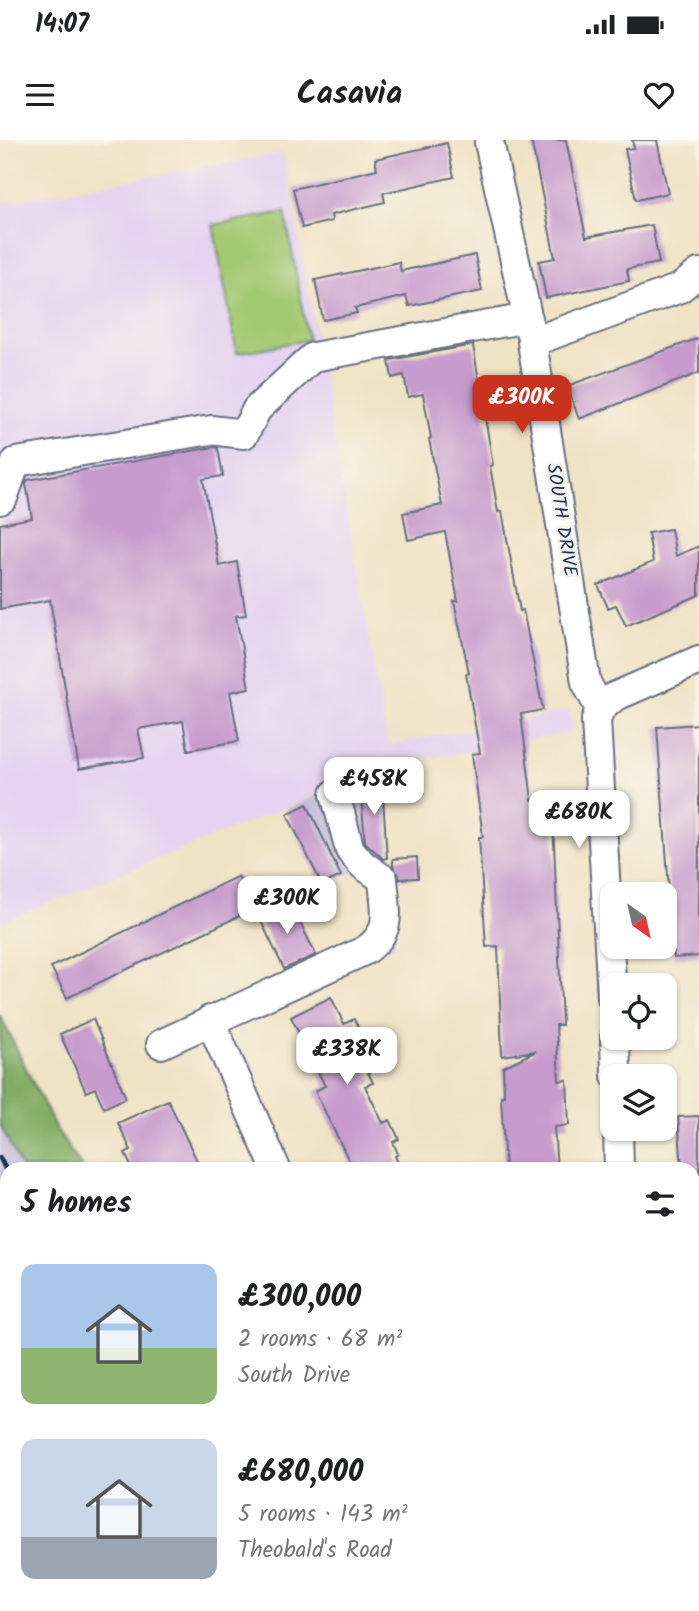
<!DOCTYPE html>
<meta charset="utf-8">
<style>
:root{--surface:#fff;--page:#f2f2f2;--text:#202124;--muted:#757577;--accent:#c8321e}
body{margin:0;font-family:Kalam,sans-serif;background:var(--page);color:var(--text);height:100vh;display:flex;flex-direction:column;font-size:26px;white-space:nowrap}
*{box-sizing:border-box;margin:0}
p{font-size:23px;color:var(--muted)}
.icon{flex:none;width:38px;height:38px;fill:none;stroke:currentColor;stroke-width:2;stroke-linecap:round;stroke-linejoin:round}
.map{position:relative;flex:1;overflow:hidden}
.panel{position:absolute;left:0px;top:1022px;width:700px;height:450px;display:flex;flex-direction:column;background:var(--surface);border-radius:21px 21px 0 0;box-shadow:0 2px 5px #0004}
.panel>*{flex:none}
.needle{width:46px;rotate:146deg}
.fabs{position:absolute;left:600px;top:742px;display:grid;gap:14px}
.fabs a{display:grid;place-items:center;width:77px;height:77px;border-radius:14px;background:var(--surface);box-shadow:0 2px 5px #0004;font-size:35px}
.price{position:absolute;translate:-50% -60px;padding:0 16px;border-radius:14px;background:#fff;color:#222;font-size:23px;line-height:46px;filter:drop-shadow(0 2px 4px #0008)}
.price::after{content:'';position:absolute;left:50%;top:42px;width:21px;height:16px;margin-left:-10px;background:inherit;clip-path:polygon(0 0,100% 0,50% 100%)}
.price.selected{background:var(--accent);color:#fff}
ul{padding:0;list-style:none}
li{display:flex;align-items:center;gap:21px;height:175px;padding:0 21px}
li span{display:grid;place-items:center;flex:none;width:196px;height:140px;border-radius:14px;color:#555}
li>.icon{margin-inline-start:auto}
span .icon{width:84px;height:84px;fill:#fffc;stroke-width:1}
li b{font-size:30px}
h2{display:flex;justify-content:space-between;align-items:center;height:84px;padding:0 21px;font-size:30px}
.status{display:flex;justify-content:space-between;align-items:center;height:49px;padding:0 35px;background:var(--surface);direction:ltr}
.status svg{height:19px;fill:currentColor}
header{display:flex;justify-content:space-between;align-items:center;height:91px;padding:0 21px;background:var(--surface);font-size:32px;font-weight:700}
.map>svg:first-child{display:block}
.built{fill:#e5d3f1}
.industrial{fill:#c7c0d9}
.green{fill:#a4c973;stroke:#607c68;stroke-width:2}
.forest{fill:#83ad65;stroke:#4f6e62;stroke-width:2}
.building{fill:#c79bcd}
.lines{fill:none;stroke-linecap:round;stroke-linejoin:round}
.minor-casing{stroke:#666e82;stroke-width:32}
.minor{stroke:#fff;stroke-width:28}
.rail{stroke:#1b2f5e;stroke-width:5}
.labels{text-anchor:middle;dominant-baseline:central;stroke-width:6;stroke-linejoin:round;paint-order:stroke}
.street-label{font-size:19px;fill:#1b2f5e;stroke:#f7f3e8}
</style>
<div class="status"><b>14:07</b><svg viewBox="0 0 49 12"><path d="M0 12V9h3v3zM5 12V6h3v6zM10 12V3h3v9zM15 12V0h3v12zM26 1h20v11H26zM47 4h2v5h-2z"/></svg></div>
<header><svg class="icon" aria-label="menu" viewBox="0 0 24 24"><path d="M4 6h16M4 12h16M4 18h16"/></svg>Casavia<svg class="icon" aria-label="heart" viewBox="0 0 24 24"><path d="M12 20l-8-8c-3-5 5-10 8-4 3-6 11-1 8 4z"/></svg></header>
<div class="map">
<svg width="699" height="1471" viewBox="0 0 699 1471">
<rect width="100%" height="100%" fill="#f7f3e8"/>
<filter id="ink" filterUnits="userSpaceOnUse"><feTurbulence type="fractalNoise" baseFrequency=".0143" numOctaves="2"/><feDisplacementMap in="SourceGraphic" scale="14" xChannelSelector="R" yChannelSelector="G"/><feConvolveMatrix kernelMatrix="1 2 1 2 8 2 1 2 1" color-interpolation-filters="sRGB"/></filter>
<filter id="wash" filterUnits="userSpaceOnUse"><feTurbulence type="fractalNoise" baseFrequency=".00686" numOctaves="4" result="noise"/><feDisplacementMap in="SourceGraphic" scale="28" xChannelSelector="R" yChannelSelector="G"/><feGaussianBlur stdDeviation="1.57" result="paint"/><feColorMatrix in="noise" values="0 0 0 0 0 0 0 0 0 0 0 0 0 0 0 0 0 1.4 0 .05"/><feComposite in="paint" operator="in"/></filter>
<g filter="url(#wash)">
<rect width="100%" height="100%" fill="#f0e2c4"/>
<path class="built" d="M 284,13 L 388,605 L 570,570 L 572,592 L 385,627 L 0,783 L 0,63 Z"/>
<path class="industrial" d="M 385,627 L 395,803 L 270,863 L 376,791 L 378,745 L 359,731 L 341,736 L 322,745 L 285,669 Z
M 0,984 L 22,1029 L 7,1029 L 7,1122 L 0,1107 Z"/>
<path class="green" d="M 285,72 L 308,200 L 237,213 L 213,85 Z"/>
<path class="forest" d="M 0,875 L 55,987 L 83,1029 L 22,1029 L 0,984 Z
M 0,1107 L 7,1122 L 7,1369 L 0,1351 Z
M 44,1465 L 175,1465 L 178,1471 L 47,1471 Z
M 241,1465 L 333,1465 L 336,1471 L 244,1471 Z"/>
<g id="blocks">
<path class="building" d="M 531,0 L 566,0 L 586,97 L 652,85 L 659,123 L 627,129 L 629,141 L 546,158 L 539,121 L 555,118 Z
M 632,0 L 657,0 L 668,53 L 636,60 L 625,9 L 634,8 Z
M 447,3 L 454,37 L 383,53 L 385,62 L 331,75 L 332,81 L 302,88 L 293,49 L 377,29 L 375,19 Z
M 475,115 L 482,151 L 409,166 L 406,156 L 355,168 L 357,173 L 323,180 L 315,140 L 399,122 L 401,131 Z
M 699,198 L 699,233 L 579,279 L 567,246 Z
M 473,205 L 493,325 L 490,326 L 498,372 L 502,371 L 520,471 L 523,470 L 543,570 L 521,574 L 532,660 L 552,658 L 562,885 L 556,885 L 559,941 L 567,940 L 569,985 L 554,987 L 557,1029 L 505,1029 L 501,956 L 504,956 L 503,927 L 536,911 L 502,916 L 498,806 L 486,807 L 479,697 L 483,697 L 472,614 L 480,613 L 466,534 L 469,533 L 454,461 L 458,461 L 445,392 L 408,400 L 403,373 L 442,365 L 429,299 L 431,298 L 423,254 L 408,257 L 404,235 L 392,238 L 389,220 Z
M 214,307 L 218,308 L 223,336 L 203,339 L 219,426 L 237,422 L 246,475 L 236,476 L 249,548 L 230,552 L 239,601 L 188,610 L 183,581 L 138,589 L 144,618 L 79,629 L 50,460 L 0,469 L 0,384 L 32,378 L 26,344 L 27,340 Z
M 671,389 L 676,416 L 699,406 L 699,455 L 626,486 L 616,465 L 608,468 L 598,445 L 653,422 L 648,393 Z
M 699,584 L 699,816 L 674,818 L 657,587 Z
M 382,641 L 387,718 L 383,719 L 365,702 L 360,643 Z
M 307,664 L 341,736 L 322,745 L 287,674 Z
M 417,717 L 418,738 L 400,739 L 393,726 L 393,719 Z
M 238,736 L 254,769 L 67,858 L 51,827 Z
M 290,762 L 316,815 L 284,829 L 259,777 Z
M 331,857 L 344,884 L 354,879 L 372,914 L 362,919 L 373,943 L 365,946 L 383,983 L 390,980 L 399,999 L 393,1002 L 398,1014 L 395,1016 L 401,1029 L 353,1029 L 315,951 L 325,946 L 291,877 Z
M 93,879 L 126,958 L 104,968 L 95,948 L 86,952 L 60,894 Z
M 168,960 L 201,1029 L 132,1029 L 125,1013 L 131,1010 L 118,983 Z
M 699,976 L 699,1042 L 693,1042 L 693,1029 L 682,1029 L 678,977 Z"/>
</g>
</g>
<g filter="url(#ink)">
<use href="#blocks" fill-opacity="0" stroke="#666e82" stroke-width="2"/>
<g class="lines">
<g class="minor-casing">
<path id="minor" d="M 489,2 L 531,194
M 0,360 L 3,358 L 16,322 L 211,290 L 244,294 L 257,269 L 313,217 L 528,178
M 600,569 L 586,542 L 532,202 L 680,148 L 699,133
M 612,857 L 596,580 L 600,569 L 614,557 L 699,520
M 210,880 L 276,1029
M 615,898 L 616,936
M 161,904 L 366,810 C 394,790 385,770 383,739 L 363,725 L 350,710 L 335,654
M 618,989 L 619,1029
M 693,1353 L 699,1362
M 355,1471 L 361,1466"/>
</g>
<use href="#minor" class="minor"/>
<path class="rail" d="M 0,1018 L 7,1032
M 0,1054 L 7,1068
M 204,1465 L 207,1471
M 222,1465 L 225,1471"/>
</g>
</g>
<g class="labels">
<g class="street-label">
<text transform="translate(561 380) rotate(81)">SOUTH DRIVE</text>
</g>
</g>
</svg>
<div class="fabs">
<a><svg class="needle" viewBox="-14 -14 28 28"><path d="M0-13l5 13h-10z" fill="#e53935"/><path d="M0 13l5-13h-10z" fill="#757577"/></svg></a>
<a><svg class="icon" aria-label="locate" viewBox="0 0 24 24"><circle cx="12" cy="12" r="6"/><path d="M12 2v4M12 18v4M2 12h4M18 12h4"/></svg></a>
<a><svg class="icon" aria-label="layers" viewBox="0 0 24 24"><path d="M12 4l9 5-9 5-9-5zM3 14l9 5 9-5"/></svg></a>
</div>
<b class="price selected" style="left:522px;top:295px">£300K</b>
<b class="price" style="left:374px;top:677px">£458K</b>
<b class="price" style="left:579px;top:710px">£680K</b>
<b class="price" style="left:287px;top:796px">£300K</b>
<b class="price" style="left:347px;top:947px">£338K</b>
<section class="panel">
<h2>5 homes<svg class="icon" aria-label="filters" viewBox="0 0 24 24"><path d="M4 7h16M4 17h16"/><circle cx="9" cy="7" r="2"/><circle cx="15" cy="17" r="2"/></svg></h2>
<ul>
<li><span style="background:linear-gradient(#a9c7e8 60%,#8fb573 0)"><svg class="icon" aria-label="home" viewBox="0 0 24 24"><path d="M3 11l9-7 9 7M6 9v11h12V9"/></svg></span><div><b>£300,000</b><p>2 rooms · 68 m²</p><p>South Drive</p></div></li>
<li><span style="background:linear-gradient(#c9d6e8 70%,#9aa5b1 0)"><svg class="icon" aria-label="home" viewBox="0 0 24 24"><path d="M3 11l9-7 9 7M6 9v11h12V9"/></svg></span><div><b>£680,000</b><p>5 rooms · 143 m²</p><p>Theobald's Road</p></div></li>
</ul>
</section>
</div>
